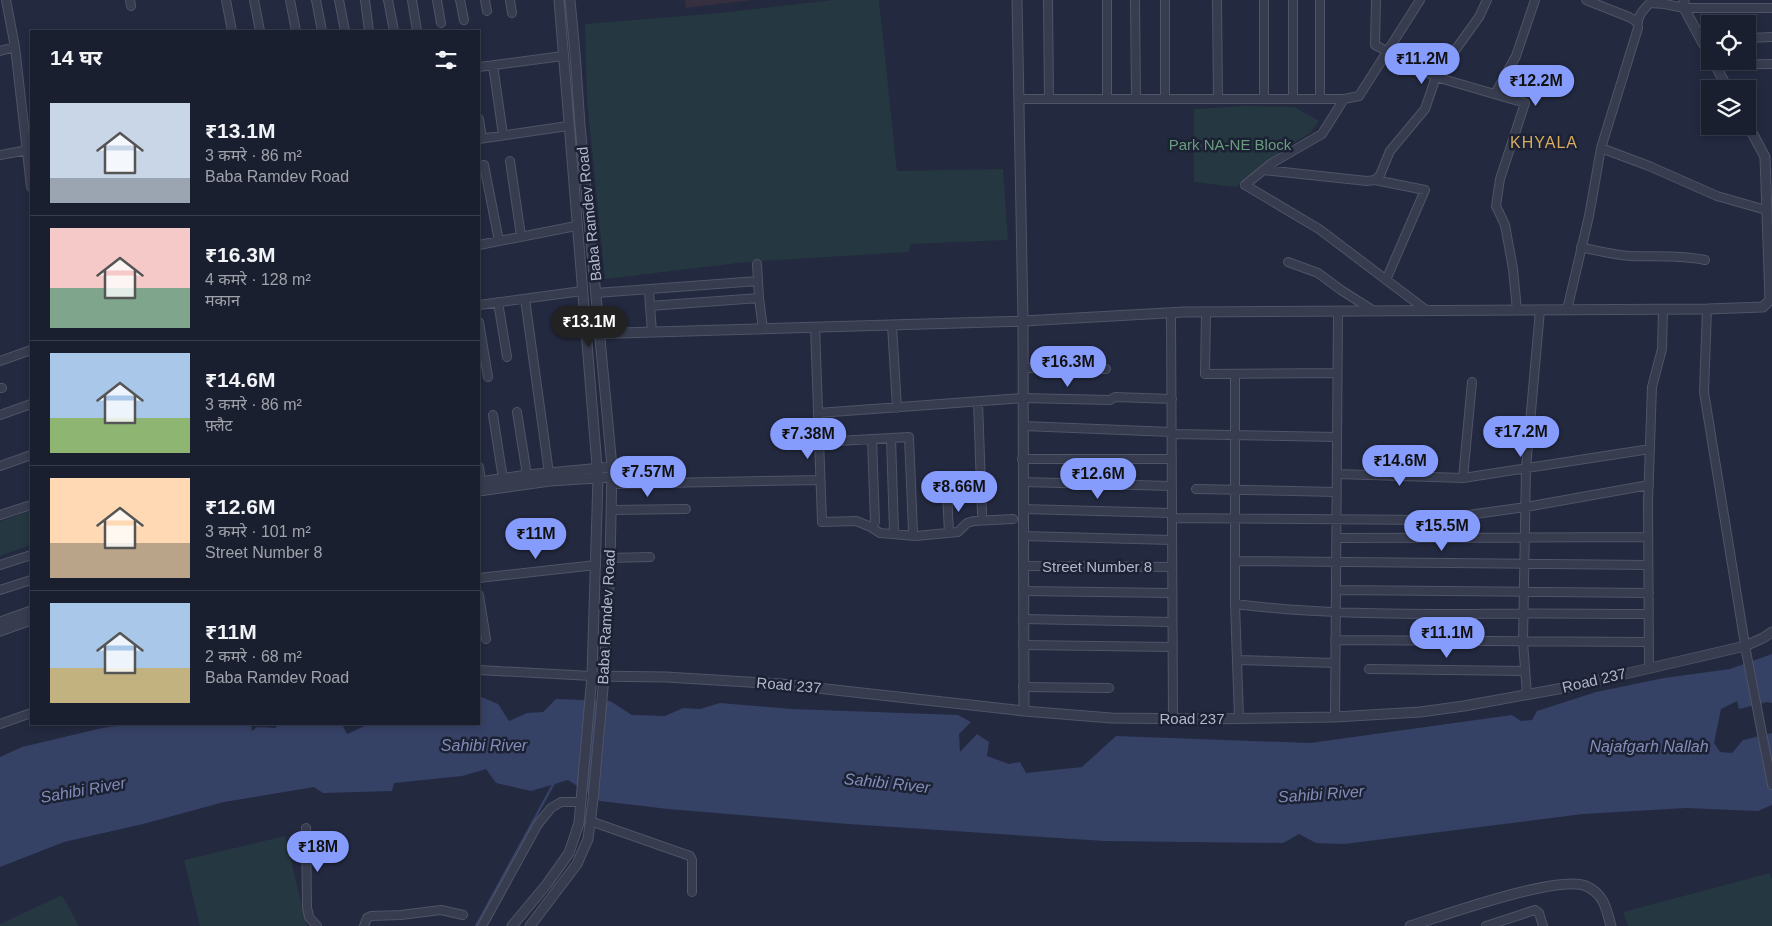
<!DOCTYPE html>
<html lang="hi">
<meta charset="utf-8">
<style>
:root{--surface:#1a1f2f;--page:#232737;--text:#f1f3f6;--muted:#9fa2aa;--line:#383d4b;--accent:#869cfc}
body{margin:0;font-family:Arial,"Noto Sans Devanagari",sans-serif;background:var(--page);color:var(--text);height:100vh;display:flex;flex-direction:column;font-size:19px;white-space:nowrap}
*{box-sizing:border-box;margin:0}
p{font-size:16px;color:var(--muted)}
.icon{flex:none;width:28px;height:28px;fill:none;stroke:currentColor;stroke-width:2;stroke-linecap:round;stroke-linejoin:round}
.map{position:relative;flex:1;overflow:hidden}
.panel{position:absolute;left:30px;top:30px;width:450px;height:695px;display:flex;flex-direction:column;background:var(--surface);border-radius:0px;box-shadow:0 2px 8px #0003,0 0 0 1px var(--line)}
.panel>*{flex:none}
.buttons{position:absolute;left:1701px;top:15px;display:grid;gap:10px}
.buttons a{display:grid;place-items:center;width:55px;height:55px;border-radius:0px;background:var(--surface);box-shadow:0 2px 8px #0003,0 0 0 1px var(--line);font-size:25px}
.price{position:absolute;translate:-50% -42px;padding:0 11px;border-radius:18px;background:var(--accent);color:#111;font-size:16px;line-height:32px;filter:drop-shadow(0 1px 2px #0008)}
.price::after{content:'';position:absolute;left:50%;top:30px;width:15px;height:11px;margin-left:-8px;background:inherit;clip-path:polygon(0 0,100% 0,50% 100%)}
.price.current{background:#222;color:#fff}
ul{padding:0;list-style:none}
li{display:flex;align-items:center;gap:15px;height:125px;padding:0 20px}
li+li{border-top:1px solid var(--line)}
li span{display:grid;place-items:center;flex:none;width:140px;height:100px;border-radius:0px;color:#555}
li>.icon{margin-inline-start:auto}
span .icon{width:60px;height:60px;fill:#fffc;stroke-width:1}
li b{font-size:21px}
h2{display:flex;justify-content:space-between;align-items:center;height:60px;padding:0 20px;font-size:21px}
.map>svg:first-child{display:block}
.medical{fill:#352f3f}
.green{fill:#253740}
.water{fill:#364166}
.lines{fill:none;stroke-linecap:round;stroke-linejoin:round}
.stream{stroke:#364166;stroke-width:2.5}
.minor-casing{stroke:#4f5467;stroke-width:10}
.tertiary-casing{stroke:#4f5467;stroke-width:11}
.minor{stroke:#373c4f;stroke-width:8}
.tertiary{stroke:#373c4f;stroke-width:9}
.labels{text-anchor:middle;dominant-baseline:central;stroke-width:5;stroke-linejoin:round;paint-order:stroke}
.park-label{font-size:15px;fill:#699c7f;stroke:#1c2134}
.street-label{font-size:15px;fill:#b3b7ca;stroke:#1c2134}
.neighbourhood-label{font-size:16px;letter-spacing:1px;fill:#d9ac5f;stroke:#1c2134}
.water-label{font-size:16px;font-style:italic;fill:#818db7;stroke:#1c2134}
</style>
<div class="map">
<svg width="1772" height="926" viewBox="0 0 1772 926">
<rect width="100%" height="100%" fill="#23293f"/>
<path class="medical" d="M 685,0 L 752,0 L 686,8 Z"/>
<path class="green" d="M 832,0 L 879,0 L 897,171 L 1003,169 L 1008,240 L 911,244 L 908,252 L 747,262 L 605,279 L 587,101 L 585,24 L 720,13 Z
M 1245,106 L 1294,107 L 1319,121 L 1310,133 L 1277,154 L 1236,187 L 1194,182 L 1194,109 Z
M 31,511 L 31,545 L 0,556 L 0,521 Z
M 285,836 L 307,926 L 200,926 L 184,860 Z
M 1770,873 L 1772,879 L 1772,926 L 1628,926 L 1623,912 Z
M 62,895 L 79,926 L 0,926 L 0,924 Z"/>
<path class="water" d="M 1772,654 L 1772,703 L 1767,702 L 1739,709 L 1737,701 L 1721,709 L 1714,743 L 1720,752 L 1732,753 L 1743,740 L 1772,733 L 1772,805 L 1758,811 L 1686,808 L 1583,814 L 1344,844 L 1316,843 L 1299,834 L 1283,843 L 1104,841 L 848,824 L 668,809 L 600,801 L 568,780 L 531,791 L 496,783 L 486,769 L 462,776 L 394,783 L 392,791 L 323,793 L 314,787 L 224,802 L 143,824 L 64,842 L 0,867 L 0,757 L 22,747 L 102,728 L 129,724 L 251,724 L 252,731 L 257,727 L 276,728 L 277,724 L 342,724 L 347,734 L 369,724 L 479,724 L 479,696 L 498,704 L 509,721 L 527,713 L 543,712 L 556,699 L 610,701 L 632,715 L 665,716 L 683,708 L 700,709 L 720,703 L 792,709 L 958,715 L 971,722 L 959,734 L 960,752 L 977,734 L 989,742 L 987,756 L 1009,764 L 1020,762 L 1026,773 L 1082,767 L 1116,736 L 1310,743 L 1512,715 L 1521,721 L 1532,720 L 1537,711 L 1596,692 L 1664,678 L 1730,669 Z"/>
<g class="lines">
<path class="stream" d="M 476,926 L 554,783"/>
<g class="minor-casing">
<path id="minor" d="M 6,0 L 15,47 L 31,187
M 130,0 L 131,6
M 226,0 L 232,31
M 254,0 L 260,31
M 290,0 L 296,31
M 316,0 L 322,31
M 339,0 L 345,31
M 365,0 L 369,31
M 388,0 L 394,31
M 412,0 L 417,31
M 437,0 L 441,23
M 460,0 L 464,20
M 485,0 L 487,11
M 510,0 L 512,13
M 1048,0 L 1049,99
M 1107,0 L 1107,99
M 1135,0 L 1136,99
M 1165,0 L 1165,99
M 1217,0 L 1218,99
M 1264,0 L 1264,99
M 1320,0 L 1320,99
M 1376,0 L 1375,45 L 1436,77 L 1525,103 L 1500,179 L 1496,206 L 1505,225 L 1513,269 L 1517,310
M 1586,0 L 1629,17 L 1637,22
M 1748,38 L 1772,37
M 0,51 L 15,47
M 493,65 L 503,135
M 1715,65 L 1772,64
M 479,67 L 563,56
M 1495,94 L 1516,56 L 1535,0
M 1019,99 L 1344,99 L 1359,96 L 1420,0
M 1293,99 L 1293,0
M 1344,99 L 1322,134 L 1272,163 L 1245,185 L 1319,229 L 1426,310
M 479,119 L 482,138
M 479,139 L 568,126
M 1601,148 L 1649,166 L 1717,196 L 1766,210
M 0,155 L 28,150
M 510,161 L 521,236
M 484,165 L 499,241
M 1264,170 L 1367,181 L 1375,180 L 1425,190 L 1386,280
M 1375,180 L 1380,175 L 1390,151 L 1425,109 L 1436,77 L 1479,17 L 1487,0
M 479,245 L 576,226
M 1581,247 C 1598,251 1614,255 1631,256 C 1656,257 1680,255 1705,260
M 1288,262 L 1318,273 L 1341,290 L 1374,311
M 757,264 L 759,298 L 763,329
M 649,290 L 650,306 L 759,298
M 596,293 L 758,281
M 525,299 L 549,473
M 498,302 L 507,357
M 479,305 L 582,291
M 650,306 L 652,332
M 1707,309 L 1704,392 L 1746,651 L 1772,785
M 1567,310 L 1589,216 L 1601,148 L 1638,28 C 1636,17 1643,10 1650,3 L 1665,4 L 1684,8 L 1772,8
M 1206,312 L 1205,374 L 1337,373
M 1171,313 L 1173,719
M 479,322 L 488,377
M 892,325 L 897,408
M 815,327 L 822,522 L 856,521 L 871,527 L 880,533 L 916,536 L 958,532 L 967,523 L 974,521 L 1013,519
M 0,361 L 31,350
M 1023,368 L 1106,369
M 1235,374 L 1235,604 L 1239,718
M 1472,382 L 1463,478 L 1650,449
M 0,388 L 2,388
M 978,402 L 982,514
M 517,412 L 527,475
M 818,413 L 1023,398 L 1110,400 L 1115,397 L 1172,399
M 0,415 L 31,404
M 493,415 L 503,479
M 1023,426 L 1172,432
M 1172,434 L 1337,437
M 891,438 L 894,531
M 872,439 L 875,522
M 819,442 L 909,437 L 913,532
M 1022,459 L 1172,459
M 0,466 L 31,455
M 479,467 L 481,482
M 1337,474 L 1463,478
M 1023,482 L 1172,486
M 613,484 L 820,480
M 1196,489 L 1337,492
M 947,493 L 949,533
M 1023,509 L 1172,513
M 611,510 L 686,509
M 0,515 L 31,505
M 1172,518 L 1432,520 L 1526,507 L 1649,485
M 1023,536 L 1172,540
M 1337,538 L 1648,537
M 610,558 L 650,557
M 1235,561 L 1648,565
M 0,565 L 31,555
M 1023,566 L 1172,567
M 479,578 L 596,565
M 0,590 L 31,580
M 1337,590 L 1649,593
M 1023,591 L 1172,593
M 479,595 L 486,639
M 1235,604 C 1314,614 1394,614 1474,614 C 1532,613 1590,614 1649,614
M 1023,619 L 1172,622
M 1335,640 L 1649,642
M 1023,645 L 1172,647
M 1238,660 L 1335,663
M 1649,667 L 1648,502 L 1652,387 L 1662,349 L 1663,309
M 1369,669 L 1525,671
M 479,670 L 592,676
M 1023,687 L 1109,688
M 1527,695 L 1523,642 L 1526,468 L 1540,310
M 1335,717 L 1338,311
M 0,724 L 31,713
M 590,821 L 690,856 L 692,860 L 692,892
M 306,828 L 307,907 L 309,917 L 317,926
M 364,926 L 367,918 L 371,916 L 401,915 L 441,910 L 463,915
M 482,926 L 538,824 L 551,808 L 561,802 L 581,802
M 1486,926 L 1535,910 L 1539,913 L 1543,926"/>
</g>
<g class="tertiary-casing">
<path id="tertiary" d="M 1017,0 L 1023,321 L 1024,711
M 1684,0 L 1684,8 L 1710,56
M 1713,61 L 1728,89
M 587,334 L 1023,321 L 1184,312 L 1707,309 L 1763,307 L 1770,300 L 1765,157 L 1748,125
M 479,482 L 527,475 L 612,467
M 479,491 L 550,481 L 613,477
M 0,622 L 31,611
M 0,631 L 31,620
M 592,676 L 666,677 L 781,684 L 1024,711 L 1111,718 L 1206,719 L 1335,717 L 1420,712 L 1464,706 L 1569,687 L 1745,646 L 1763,638 L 1772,632
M 512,926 L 547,884 L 569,853 L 579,823 L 592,676 L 598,478 L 559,0
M 530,926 L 577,864 L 588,839 L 593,800 L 604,677 L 610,564 L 612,467 L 580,125 L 575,53 L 570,0
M 1410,926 C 1442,916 1559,874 1586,886 C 1604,894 1606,908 1611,926"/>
</g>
<use href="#minor" class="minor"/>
<use href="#tertiary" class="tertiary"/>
</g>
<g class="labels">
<g class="park-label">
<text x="1230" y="144">Park NA-NE Block</text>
</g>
<g class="street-label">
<text transform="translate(589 214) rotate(-96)">Baba Ramdev Road</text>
<text x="1097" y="566">Street Number 8</text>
<text transform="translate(606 617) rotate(-87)">Baba Ramdev Road</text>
<text transform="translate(1594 680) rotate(-13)">Road 237</text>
<text transform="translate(789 685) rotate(5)">Road 237</text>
<text x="1192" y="718">Road 237</text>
</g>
<g class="neighbourhood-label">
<text x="1544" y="142">KHYALA</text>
</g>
<g class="water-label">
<text x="484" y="745">Sahibi River</text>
<text x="1649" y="746">Najafgarh Nallah</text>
<text transform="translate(887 783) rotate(6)">Sahibi River</text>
<text transform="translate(83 790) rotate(-10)">Sahibi River</text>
<text transform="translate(1321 794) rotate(-4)">Sahibi River</text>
</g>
</g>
</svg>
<div class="buttons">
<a><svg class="icon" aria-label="locate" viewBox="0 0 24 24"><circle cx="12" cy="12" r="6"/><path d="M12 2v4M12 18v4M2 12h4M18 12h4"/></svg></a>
<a><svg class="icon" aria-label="layers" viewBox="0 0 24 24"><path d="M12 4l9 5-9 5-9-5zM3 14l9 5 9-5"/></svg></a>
</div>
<b class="price" style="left:1422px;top:85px">₹11.2M</b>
<b class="price" style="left:1536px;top:107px">₹12.2M</b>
<b class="price current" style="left:589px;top:348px">₹13.1M</b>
<b class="price" style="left:1068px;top:388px">₹16.3M</b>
<b class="price" style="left:1521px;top:458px">₹17.2M</b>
<b class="price" style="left:808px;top:460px">₹7.38M</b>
<b class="price" style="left:1400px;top:487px">₹14.6M</b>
<b class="price" style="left:648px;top:498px">₹7.57M</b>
<b class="price" style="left:1098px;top:500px">₹12.6M</b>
<b class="price" style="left:959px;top:513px">₹8.66M</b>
<b class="price" style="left:1442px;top:552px">₹15.5M</b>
<b class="price" style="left:536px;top:560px">₹11M</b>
<b class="price" style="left:1447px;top:659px">₹11.1M</b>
<b class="price" style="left:318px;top:873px">₹18M</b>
<section class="panel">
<h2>14 घर<svg class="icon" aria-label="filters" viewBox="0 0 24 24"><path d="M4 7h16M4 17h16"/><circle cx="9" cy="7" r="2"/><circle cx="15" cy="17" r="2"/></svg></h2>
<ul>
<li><span style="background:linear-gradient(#c9d6e8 75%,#9aa5b1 0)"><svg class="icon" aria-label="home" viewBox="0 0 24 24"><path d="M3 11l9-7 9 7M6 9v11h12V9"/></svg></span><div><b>₹13.1M</b><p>3 कमरे · 86 m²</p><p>Baba Ramdev Road</p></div></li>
<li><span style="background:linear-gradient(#f6c9c9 60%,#7fa58c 0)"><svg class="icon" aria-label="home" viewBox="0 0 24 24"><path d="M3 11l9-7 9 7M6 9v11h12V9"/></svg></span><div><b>₹16.3M</b><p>4 कमरे · 128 m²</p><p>मकान</p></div></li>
<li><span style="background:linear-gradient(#a9c7e8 65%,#8fb573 0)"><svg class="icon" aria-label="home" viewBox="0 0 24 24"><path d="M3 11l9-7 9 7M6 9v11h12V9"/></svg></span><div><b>₹14.6M</b><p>3 कमरे · 86 m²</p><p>फ़्लैट</p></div></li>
<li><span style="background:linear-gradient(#ffd9b3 65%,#b9a48a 0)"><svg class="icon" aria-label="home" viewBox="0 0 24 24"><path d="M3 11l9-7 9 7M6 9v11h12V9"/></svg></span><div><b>₹12.6M</b><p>3 कमरे · 101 m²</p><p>Street Number 8</p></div></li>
<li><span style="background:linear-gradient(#a9c7e8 65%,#c2b280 0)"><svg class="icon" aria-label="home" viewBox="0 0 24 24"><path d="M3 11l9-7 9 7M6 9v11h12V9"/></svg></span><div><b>₹11M</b><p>2 कमरे · 68 m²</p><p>Baba Ramdev Road</p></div></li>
</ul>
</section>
</div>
